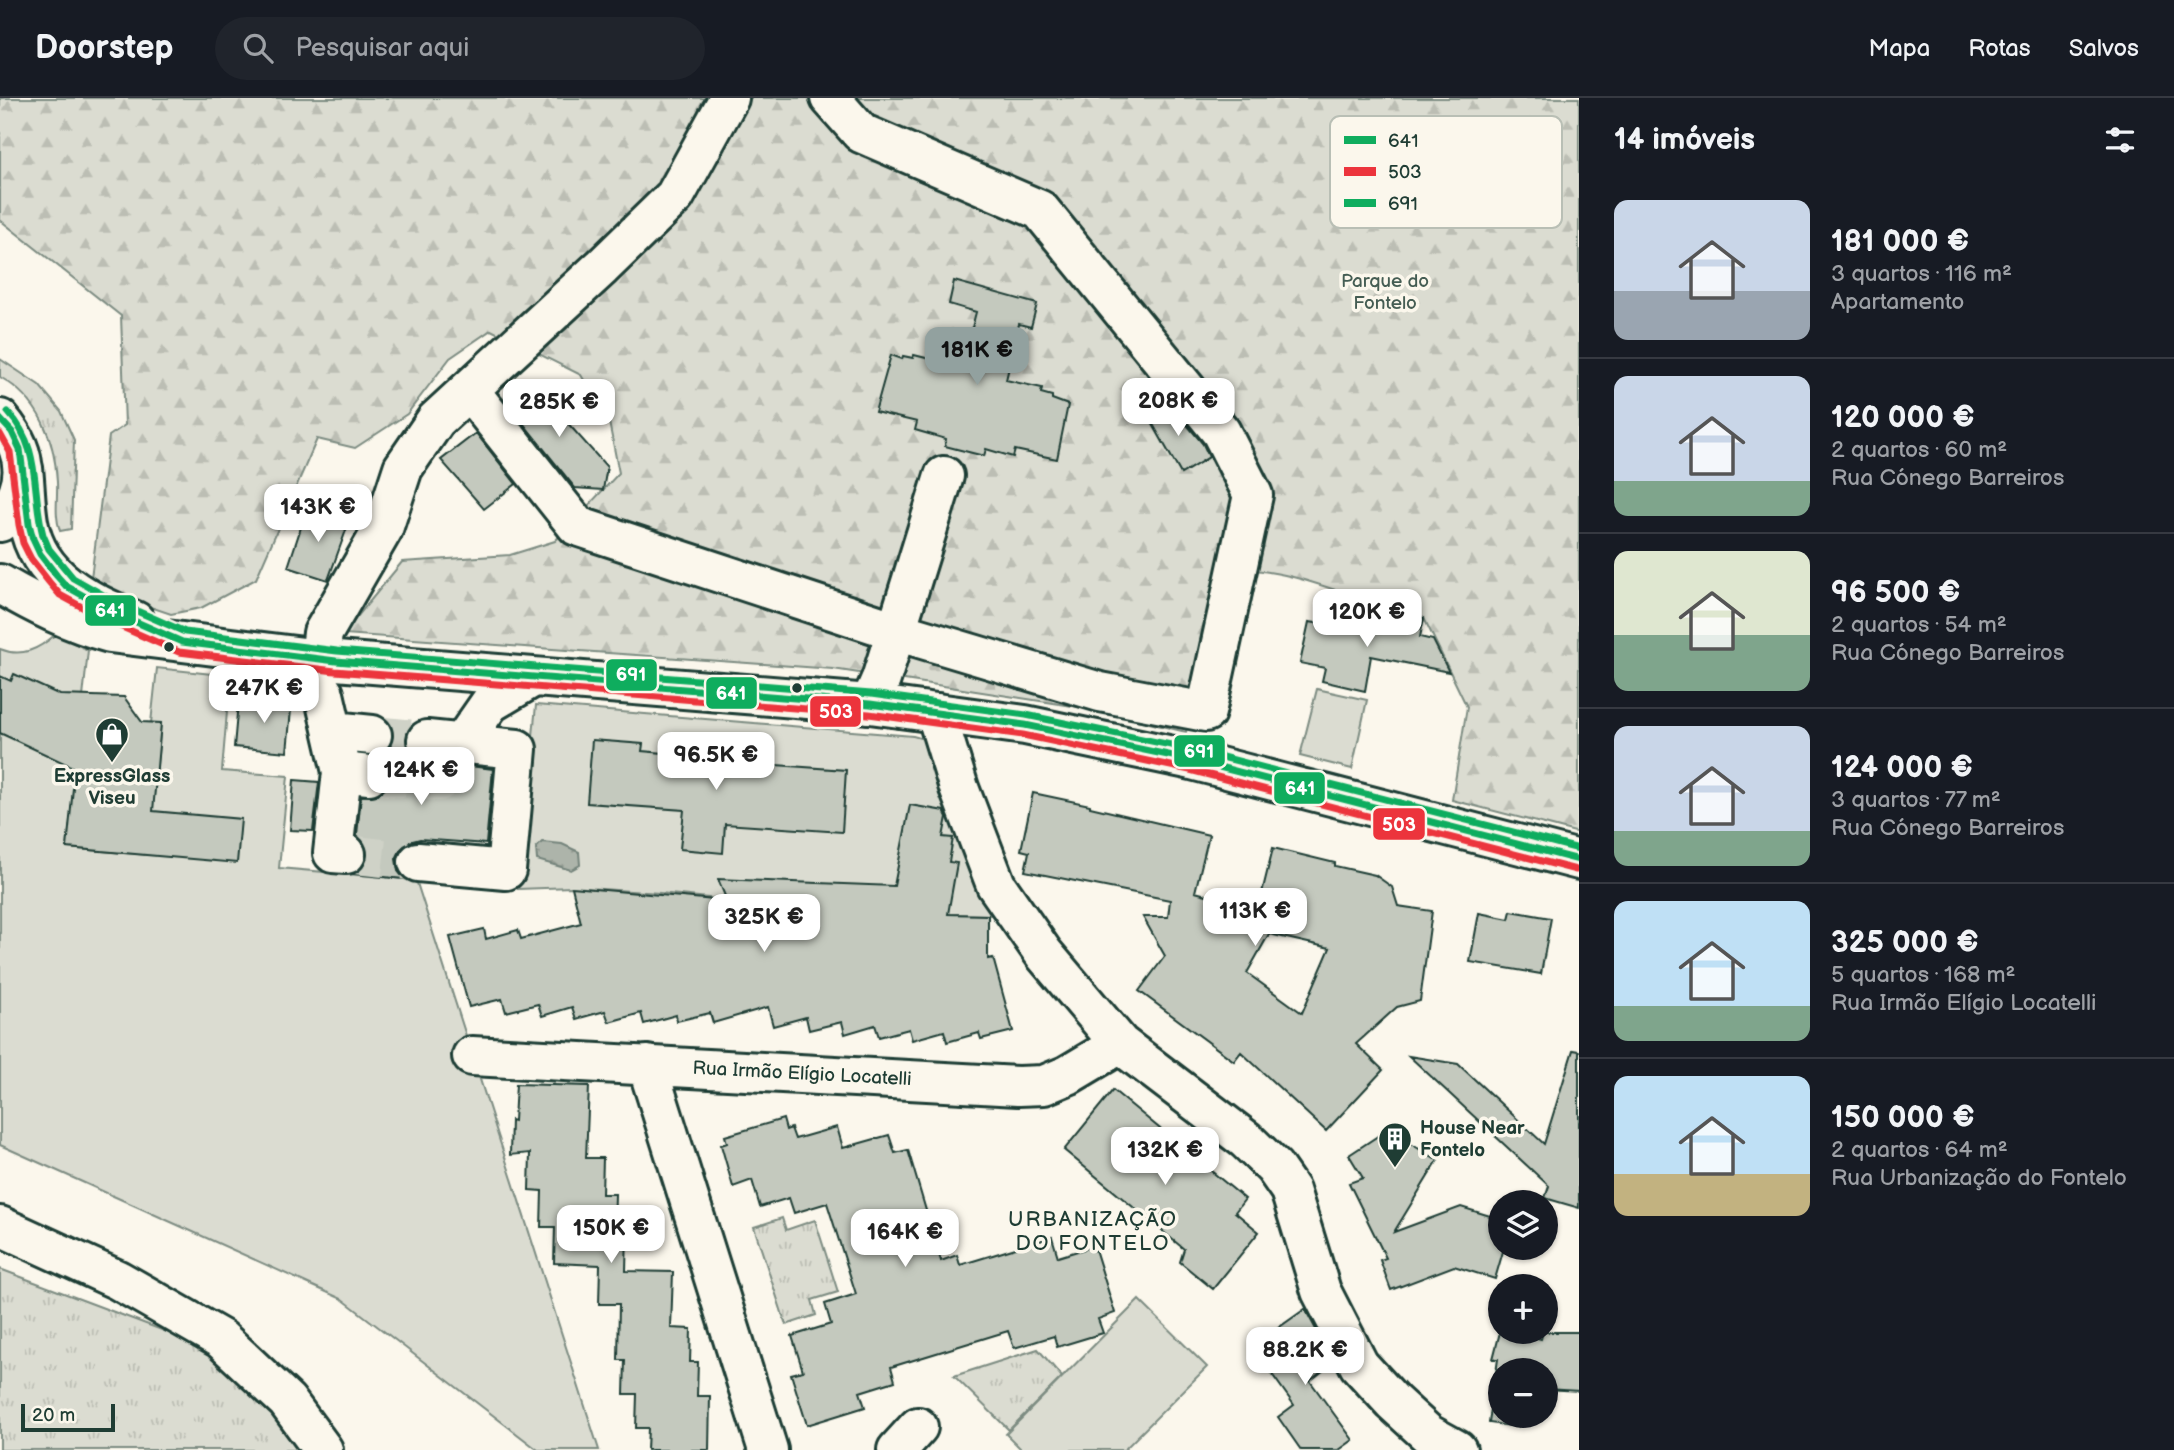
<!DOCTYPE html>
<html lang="pt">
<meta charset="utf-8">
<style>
:root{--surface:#171b24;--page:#20242c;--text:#f1f3f6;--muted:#9ea1a6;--line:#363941;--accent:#92a19f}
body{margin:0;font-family:"Balsamiq Sans",sans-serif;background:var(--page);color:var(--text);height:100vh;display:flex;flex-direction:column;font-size:26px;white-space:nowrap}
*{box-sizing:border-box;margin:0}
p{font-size:23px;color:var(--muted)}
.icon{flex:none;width:38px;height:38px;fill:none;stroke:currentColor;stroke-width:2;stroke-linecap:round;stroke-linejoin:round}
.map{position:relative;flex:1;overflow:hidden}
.panel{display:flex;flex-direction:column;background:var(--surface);width:595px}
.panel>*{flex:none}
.tools{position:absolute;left:1488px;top:1092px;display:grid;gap:14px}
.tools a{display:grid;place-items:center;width:70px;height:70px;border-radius:50%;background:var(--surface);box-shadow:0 2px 5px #0004;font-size:35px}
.scale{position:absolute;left:21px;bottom:18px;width:94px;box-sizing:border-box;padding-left:7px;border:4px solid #1f3d34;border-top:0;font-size:19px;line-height:24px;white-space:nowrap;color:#1f3d34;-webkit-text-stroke:5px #fbf7ec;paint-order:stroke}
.price{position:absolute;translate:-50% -60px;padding:0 16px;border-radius:14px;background:#fff;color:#222;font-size:23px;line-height:46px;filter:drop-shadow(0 2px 4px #0008)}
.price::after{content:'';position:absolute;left:50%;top:42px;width:21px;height:16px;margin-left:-10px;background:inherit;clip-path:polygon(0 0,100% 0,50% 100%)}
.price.current{background:var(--accent);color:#111}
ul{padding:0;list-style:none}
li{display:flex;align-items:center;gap:21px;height:175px;padding:0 35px}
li+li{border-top:2px solid var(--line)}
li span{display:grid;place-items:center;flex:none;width:196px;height:140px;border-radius:14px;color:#555}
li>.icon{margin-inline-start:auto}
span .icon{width:84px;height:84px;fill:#fffc;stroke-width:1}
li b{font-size:30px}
h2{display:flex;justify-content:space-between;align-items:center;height:84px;padding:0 35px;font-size:30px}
header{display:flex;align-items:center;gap:42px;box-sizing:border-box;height:98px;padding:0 35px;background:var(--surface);border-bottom:2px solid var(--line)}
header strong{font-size:33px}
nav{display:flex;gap:38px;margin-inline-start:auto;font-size:24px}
.search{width:490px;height:63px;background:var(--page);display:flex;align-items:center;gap:18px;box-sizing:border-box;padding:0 24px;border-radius:38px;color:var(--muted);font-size:26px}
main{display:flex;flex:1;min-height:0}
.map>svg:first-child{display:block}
.grass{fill:url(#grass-tufts);stroke:#7d8c82;stroke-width:2}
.forest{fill:url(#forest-firs);stroke:#7d8c82;stroke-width:2}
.garden{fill:#dbdcd1;stroke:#7d8c82;stroke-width:2}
.water{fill:url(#water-ripples);stroke:#74847b;stroke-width:2}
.building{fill:#c4c9be;stroke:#1f3d34;stroke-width:2;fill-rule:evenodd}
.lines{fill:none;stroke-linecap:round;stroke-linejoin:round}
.minor-tunnel{stroke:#cfd2c7;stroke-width:38;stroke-dasharray:38 19;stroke-linecap:butt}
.minor-casing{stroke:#1f3d34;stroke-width:44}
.major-casing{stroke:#1f3d34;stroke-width:44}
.minor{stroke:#fbf7ec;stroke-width:38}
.major{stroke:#fbf7ec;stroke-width:38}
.bus-1-casing{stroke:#fbf7ec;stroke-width:12}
.bus-2-casing{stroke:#fbf7ec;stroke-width:12}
.bus-3-casing{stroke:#fbf7ec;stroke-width:12}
.bus-1{stroke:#0fad5e;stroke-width:7}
.bus-2{stroke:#ec343c;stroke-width:7}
.bus-3{stroke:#0fad5e;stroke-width:7}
.bus-dot{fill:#1f3d34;stroke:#fbf7ec;stroke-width:2.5}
.labels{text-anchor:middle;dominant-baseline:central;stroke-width:7;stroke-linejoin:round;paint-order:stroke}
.park-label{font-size:19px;fill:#455d53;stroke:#fbf7ec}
.poi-label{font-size:19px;font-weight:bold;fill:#1f3d34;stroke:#fbf7ec}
.street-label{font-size:19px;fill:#1f3d34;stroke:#fbf7ec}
.neighbourhood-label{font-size:21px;letter-spacing:2px;fill:#1f3d34;stroke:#fbf7ec}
.key{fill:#fbf7ec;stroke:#b9bfb5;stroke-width:2}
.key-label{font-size:19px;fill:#1f3d34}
.line-badge{stroke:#fbf7ec;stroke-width:2.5}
.badge-label{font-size:19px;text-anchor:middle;font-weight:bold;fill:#fff}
</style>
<header>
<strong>Doorstep</strong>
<div class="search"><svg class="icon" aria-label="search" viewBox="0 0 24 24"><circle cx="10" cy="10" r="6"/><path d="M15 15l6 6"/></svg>Pesquisar aqui</div>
<nav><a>Mapa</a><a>Rotas</a><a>Salvos</a></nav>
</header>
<main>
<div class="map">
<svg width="1579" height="1352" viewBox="0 0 1579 1352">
<defs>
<pattern id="grass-tufts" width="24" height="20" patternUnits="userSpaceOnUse" patternTransform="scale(1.75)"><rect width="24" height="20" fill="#dbdcd1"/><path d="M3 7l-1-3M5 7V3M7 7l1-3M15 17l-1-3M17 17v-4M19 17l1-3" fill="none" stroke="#bcbeb4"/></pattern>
<pattern id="forest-firs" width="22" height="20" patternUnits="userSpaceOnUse" patternTransform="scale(1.75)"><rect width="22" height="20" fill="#dbdcd1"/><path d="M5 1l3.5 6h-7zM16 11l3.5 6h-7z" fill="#bcbeb4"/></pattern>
<pattern id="water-ripples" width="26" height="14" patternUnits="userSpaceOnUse" patternTransform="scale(1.75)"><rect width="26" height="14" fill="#adb4aa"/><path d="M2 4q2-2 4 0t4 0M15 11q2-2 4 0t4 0" fill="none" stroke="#8c948b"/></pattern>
</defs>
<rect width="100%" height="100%" fill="#fbf7ec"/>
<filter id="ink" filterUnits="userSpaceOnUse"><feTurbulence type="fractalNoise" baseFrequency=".0143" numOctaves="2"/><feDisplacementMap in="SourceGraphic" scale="14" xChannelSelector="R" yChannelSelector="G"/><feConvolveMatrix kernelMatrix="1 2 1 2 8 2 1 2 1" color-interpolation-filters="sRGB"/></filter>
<g filter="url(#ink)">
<path class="grass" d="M 0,261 L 39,287 L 61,313 L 74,342 L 71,431 L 60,433 C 54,416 58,401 57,384 C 55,341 39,301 0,279 Z
M 782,1120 L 786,1132 L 815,1122 L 838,1194 L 812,1202 L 816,1217 L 786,1227 L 754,1129 Z
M 0,1171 L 183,1240 L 226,1265 L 273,1312 L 301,1352 L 0,1352 Z
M 1038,1251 L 1062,1279 L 1009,1332 L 954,1278 Z"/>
<path class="forest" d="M 0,0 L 1579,0 L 1579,735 L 1452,702 L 1467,609 L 1424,520 C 1378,510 1335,489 1289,478 C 1267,472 1243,471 1220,468 L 1186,634 L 1092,611 L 833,571 L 343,536 L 402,464 L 510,457 L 555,443 L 619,375 L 609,324 L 581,277 L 491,232 L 450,260 L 407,316 L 355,350 L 317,341 L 256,481 L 201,510 L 171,516 L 88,488 L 91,480 L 109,338 L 125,327 L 121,218 L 0,122 Z"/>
<path class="garden" d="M 56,536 L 88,552 L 67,750 L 148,757 L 161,626 L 151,625 L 157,570 L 230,578 L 222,673 L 288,678 L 279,770 L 416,782 L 599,1352 L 538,1352 L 342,1201 L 0,1047 L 0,551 C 22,560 39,551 56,536 Z
M 1317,591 L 1367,602 L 1352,671 L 1300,658 Z
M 536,607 L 913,638 L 924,641 L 929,649 L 994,817 L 932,816 L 777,807 L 660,795 L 572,789 L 518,791 Z
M 1139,1202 L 1207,1269 L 1124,1352 L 1022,1352 L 1006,1336 Z"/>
<path class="water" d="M 542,744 L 562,746 L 579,754 L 580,767 L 571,772 L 537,762 L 536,750 Z"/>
<path class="building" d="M 954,183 L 1037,206 L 1031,229 L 1019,226 L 1006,282 L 1042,290 L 1041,295 L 1052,298 L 1052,301 L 1068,307 L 1057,361 L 1015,352 L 1013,359 L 986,351 L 984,358 L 945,348 L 946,341 L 915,332 L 917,324 L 875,314 L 891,257 L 902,261 L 903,258 L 913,260 L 914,257 L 962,269 L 976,214 L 949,206 Z
M 530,283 L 607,369 L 603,392 L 575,390 L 506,304 Z
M 1169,305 L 1203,346 L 1209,359 L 1181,376 L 1146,314 Z
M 476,335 L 516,386 L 484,411 L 441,362 Z
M 307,411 L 349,424 L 328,482 L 288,469 Z
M 1397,514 L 1424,520 L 1420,539 L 1433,542 L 1449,574 L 1371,558 L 1365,593 L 1322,583 L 1325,570 L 1300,565 L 1309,524 L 1329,527 L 1330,521 L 1394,531 Z
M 14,576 L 60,597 L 124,599 L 142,624 L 161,625 L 153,713 L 241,721 L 237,765 L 67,750 L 75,670 L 0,635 L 0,578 L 11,583 Z
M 268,599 L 292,601 L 287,654 L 234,649 L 238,604 L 268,607 Z
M 390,626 L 412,627 L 405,640 L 407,652 L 415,660 L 443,666 L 455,673 L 470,668 L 493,671 L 486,746 L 420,741 L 409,744 L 401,751 L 396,761 L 398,773 L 404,781 L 354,776 L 364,769 L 368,758 L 365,746 L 357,737 L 361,698 L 378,697 L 386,690 L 391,680 L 389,668 L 378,658 L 390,649 L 394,639 Z
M 592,642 L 643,646 L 642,653 L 731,661 L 731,664 L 846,672 L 842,734 L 725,726 L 723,755 L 680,751 L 684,712 L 587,705 Z
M 294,682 L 319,684 L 313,733 L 290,732 Z
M 1033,695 L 1090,707 L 1090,709 L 1209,737 L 1195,794 L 1241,806 L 1243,799 L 1260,803 L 1273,750 L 1335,765 L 1335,768 L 1375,777 L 1392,789 L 1398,808 L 1432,813 L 1420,903 L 1397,909 L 1356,946 L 1383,972 L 1326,1033 L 1241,954 L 1234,963 L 1139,893 L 1165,858 L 1143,819 L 1168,819 L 1170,802 L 1025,773 L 1029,754 L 1021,752 ZM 1269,836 L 1330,850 L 1302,915 L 1247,875 Z
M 910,707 L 944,713 L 947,719 L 943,739 L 953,740 L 949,764 L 957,765 L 948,816 L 988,817 L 988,861 L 993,860 L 1013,933 L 981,941 L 979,935 L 947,944 L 944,933 L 912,942 L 909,931 L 879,939 L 875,927 L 845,936 L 842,924 L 809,932 L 806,919 L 773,928 L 768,909 L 713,925 L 710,915 L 677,923 L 676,917 L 644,926 L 641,915 L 609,924 L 605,913 L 576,921 L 572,909 L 542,918 L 538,906 L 506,914 L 502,901 L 469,909 L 450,839 L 484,831 L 486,841 L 518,832 L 521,841 L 581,825 L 572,789 L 727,803 L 718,781 L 894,788 Z
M 1511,813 L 1551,820 L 1541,876 L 1470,864 L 1479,815 L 1509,821 Z
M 1573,952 L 1579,953 L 1579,1110 L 1545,1100 L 1549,1088 L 1409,958 L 1458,966 L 1544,1046 Z
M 516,986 L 589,988 L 586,1060 L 603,1060 L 602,1096 L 615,1096 L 614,1133 L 627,1133 L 626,1173 L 673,1174 L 671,1230 L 691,1231 L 690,1264 L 698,1264 L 697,1298 L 710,1298 L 709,1352 L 647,1352 L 648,1330 L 636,1330 L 637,1296 L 624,1296 L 625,1262 L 618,1262 L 619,1206 L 599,1206 L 600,1167 L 554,1165 L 555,1129 L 541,1129 L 542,1093 L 529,1092 L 530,1055 L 510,1057 L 511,1022 L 514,1023 Z
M 1113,992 L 1245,1101 L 1235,1114 L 1259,1134 L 1213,1191 L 1180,1164 L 1184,1151 L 1064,1052 Z
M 783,1021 L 786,1032 L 791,1030 L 795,1041 L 837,1029 L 843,1050 L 889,1037 L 895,1055 L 908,1052 L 941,1163 L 957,1157 L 960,1167 L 1052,1139 L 1058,1159 L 1094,1148 L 1115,1215 L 1098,1221 L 1103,1235 L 1057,1249 L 1054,1238 L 1014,1250 L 1008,1233 L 891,1269 L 895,1283 L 860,1294 L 865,1309 L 807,1327 L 791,1276 L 803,1273 L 792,1238 L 831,1226 L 825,1206 L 856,1196 L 827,1105 L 794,1115 L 789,1100 L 760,1109 L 752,1082 L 733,1089 L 721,1047 L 727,1045 L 725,1038 Z
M 1387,1032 L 1438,1062 L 1394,1134 L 1461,1109 L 1500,1121 L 1500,1150 L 1504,1150 L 1495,1181 L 1454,1168 L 1391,1192 L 1380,1162 L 1386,1160 L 1349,1085 L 1363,1080 L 1349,1057 Z
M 1305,1211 L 1319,1237 L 1311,1244 L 1329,1268 L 1310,1283 L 1353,1342 L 1339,1352 L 1301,1352 L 1278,1319 L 1294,1307 L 1269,1272 L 1281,1263 L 1264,1240 Z
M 1500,1234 L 1516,1234 L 1541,1241 L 1543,1234 L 1579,1234 L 1579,1293 L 1545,1291 L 1545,1272 L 1500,1272 L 1500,1318 L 1520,1318 L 1518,1329 L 1489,1325 L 1498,1261 L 1493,1261 Z"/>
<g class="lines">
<path class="minor-tunnel" d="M 372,637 L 427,642
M 369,677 L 439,684 L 458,651
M 346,756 L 418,764"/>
<g class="minor-casing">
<path id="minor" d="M 830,0 L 861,35 L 1040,112 L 1221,334 L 1253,397 L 1206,614 L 1100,594 L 896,533 L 944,378
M 469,292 L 577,428 L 896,533 L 881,581 L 870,606
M 300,559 L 324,596 L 342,674 L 369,677
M 320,561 L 323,535 L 383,431 L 403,370 L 436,322 L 602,169 L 675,98 L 729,0
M 936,615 L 959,690 L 996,787 L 1044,856 L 1120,946 L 1246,1042 L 1274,1069 L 1290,1092 L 1321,1193 L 1359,1267 L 1393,1304 L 1428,1336 L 1457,1352
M 333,633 L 372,637
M 458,651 L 490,605 L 532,580
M 342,674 L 333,755 L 346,756
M 418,764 L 506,772 L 517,651 L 427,642
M 472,958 L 1018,988 L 1044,987 L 1068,977 L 1120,946
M 647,967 L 768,1352
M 0,1128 L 118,1182 L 221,1241 L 287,1303 L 323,1352
M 897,1352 L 918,1329"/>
</g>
<g class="major-casing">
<path id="major" d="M 0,321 C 30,356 30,389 0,424
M 23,370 C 25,388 25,406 28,424 C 38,481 88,503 135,523
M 0,486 C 36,507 70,524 110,535 L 336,563 L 870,606 L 1025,627 L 1192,662 L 1579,762"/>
</g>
<use href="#minor" class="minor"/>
<use href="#major" class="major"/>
<g class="bus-1-casing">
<path id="bus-1" d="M 0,321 L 12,334 L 20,351 L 29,426 L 33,441 L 40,456 L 57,478 L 66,488 L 109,512 L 182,544 L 336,563 L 870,606 L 1025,627 L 1192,662 L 1579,762"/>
</g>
<g class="bus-2-casing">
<path id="bus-2" d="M 0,336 L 10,354 L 19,427 L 23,445 L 31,461 L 49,484 L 60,497 L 104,521 L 179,554 L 335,573 L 869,616 L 1023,637 L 1190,672 L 1576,772"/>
</g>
<g class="bus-3-casing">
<path id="bus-3" d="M 8,314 C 42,351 31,392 43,437 L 49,451 L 73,480 L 114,503 L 185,534 L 337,553 L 871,596 L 1026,617 L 1195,652 L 1579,751"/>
</g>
<use href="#bus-1" class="bus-1"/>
<use href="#bus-2" class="bus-2"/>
<use href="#bus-3" class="bus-3"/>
</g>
</g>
<defs>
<g id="shop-pin" transform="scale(1.75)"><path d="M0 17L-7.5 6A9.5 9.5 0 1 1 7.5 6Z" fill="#1f3d34" stroke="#fbf7ec"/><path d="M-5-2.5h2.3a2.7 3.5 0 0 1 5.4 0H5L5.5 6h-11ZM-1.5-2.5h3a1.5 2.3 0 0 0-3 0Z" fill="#fff"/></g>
<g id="building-pin" transform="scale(1.75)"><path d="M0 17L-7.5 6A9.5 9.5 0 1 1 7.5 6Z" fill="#1f3d34" stroke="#fbf7ec"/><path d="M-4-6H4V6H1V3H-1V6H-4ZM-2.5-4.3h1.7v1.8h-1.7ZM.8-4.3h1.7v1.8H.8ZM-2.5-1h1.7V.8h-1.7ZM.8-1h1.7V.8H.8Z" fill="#fff"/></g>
</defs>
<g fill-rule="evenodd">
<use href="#shop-pin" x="112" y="636"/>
<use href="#building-pin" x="1395" y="1041"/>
</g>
<g class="bus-dot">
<circle cx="169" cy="549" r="6"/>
<circle cx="797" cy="590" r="6"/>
</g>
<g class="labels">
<g class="park-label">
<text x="1385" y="183">Parque do<tspan x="1385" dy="22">Fontelo</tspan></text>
</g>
<g class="poi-label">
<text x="112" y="678">ExpressGlass<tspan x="112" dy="22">Viseu</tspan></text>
<text x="1420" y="1030" text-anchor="start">House Near<tspan x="1420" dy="22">Fontelo</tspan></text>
</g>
<g class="street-label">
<text transform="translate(802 976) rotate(3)">Rua Irmão Elígio Locatelli</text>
</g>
<g class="neighbourhood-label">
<text x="1093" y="1121">URBANIZAÇÃO<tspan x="1093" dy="24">DO FONTELO</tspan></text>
</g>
</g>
<rect x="1330" y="18" width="232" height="112" rx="10" class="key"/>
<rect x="1344" y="38" width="32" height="8" fill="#0fad5e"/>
<rect x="1344" y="69" width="32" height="9" fill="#ec343c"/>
<rect x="1344" y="101" width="32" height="8" fill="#0fad5e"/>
<g class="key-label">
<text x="1388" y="49">641</text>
<text x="1388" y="80">503</text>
<text x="1388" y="112">691</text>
</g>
<g class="line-badge">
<rect x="84" y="496" width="53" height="33" rx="7" fill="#0fad5e"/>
<rect x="605" y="560" width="53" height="34" rx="7" fill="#0fad5e"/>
<rect x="705" y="578" width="53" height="34" rx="7" fill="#0fad5e"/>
<rect x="809" y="597" width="53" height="33" rx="7" fill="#ec343c"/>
<rect x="1173" y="636" width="53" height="34" rx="7" fill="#0fad5e"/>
<rect x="1273" y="673" width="53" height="34" rx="7" fill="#0fad5e"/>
<rect x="1372" y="709" width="54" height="34" rx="7" fill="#ec343c"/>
</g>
<g class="badge-label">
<text x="110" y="519">641</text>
<text x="631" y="583">691</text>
<text x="731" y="602">641</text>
<text x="836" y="620">503</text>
<text x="1199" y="660">691</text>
<text x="1300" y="697">641</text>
<text x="1399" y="733">503</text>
</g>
</svg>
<div class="tools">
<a><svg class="icon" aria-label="layers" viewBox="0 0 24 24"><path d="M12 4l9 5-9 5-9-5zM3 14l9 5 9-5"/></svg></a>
<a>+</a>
<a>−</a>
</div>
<div class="scale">20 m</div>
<b class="price current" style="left:977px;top:289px">181K €</b>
<b class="price" style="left:1178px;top:340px">208K €</b>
<b class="price" style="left:559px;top:341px">285K €</b>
<b class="price" style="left:318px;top:446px">143K €</b>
<b class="price" style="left:1367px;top:551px">120K €</b>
<b class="price" style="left:264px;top:627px">247K €</b>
<b class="price" style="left:716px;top:694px">96.5K €</b>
<b class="price" style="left:421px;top:709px">124K €</b>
<b class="price" style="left:1255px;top:850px">113K €</b>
<b class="price" style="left:764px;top:856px">325K €</b>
<b class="price" style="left:1165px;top:1089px">132K €</b>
<b class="price" style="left:611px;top:1167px">150K €</b>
<b class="price" style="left:905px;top:1171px">164K €</b>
<b class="price" style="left:1305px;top:1289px">88.2K €</b>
</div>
<section class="panel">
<h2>14 imóveis<svg class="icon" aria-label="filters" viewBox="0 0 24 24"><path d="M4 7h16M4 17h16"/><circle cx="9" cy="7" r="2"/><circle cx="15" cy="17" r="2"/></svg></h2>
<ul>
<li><span style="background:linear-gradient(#c9d6e8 65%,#9aa5b1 0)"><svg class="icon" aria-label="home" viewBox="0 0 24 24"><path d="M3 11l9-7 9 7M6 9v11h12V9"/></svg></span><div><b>181 000 €</b><p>3 quartos · 116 m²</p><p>Apartamento</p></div></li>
<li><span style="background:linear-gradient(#c9d6e8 75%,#7fa58c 0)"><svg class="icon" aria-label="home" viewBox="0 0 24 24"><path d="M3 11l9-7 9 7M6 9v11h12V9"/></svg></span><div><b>120 000 €</b><p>2 quartos · 60 m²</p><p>Rua Cónego Barreiros</p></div></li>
<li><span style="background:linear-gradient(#dfe7d0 60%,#7fa58c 0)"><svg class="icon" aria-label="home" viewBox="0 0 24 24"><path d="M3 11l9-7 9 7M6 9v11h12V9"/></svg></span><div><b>96 500 €</b><p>2 quartos · 54 m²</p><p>Rua Cónego Barreiros</p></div></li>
<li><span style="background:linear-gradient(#c9d6e8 75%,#7fa58c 0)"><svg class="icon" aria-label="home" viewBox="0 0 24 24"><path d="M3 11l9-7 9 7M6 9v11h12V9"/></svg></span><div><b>124 000 €</b><p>3 quartos · 77 m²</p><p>Rua Cónego Barreiros</p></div></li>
<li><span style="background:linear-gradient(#bfe0f5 75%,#7fa58c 0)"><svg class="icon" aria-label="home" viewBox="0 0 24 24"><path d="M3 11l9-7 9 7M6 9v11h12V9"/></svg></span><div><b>325 000 €</b><p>5 quartos · 168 m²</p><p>Rua Irmão Elígio Locatelli</p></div></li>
<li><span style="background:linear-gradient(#bfe0f5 70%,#c2b280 0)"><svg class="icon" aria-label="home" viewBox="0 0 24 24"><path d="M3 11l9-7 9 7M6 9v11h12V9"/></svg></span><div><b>150 000 €</b><p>2 quartos · 64 m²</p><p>Rua Urbanização do Fontelo</p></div></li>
</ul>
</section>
</main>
